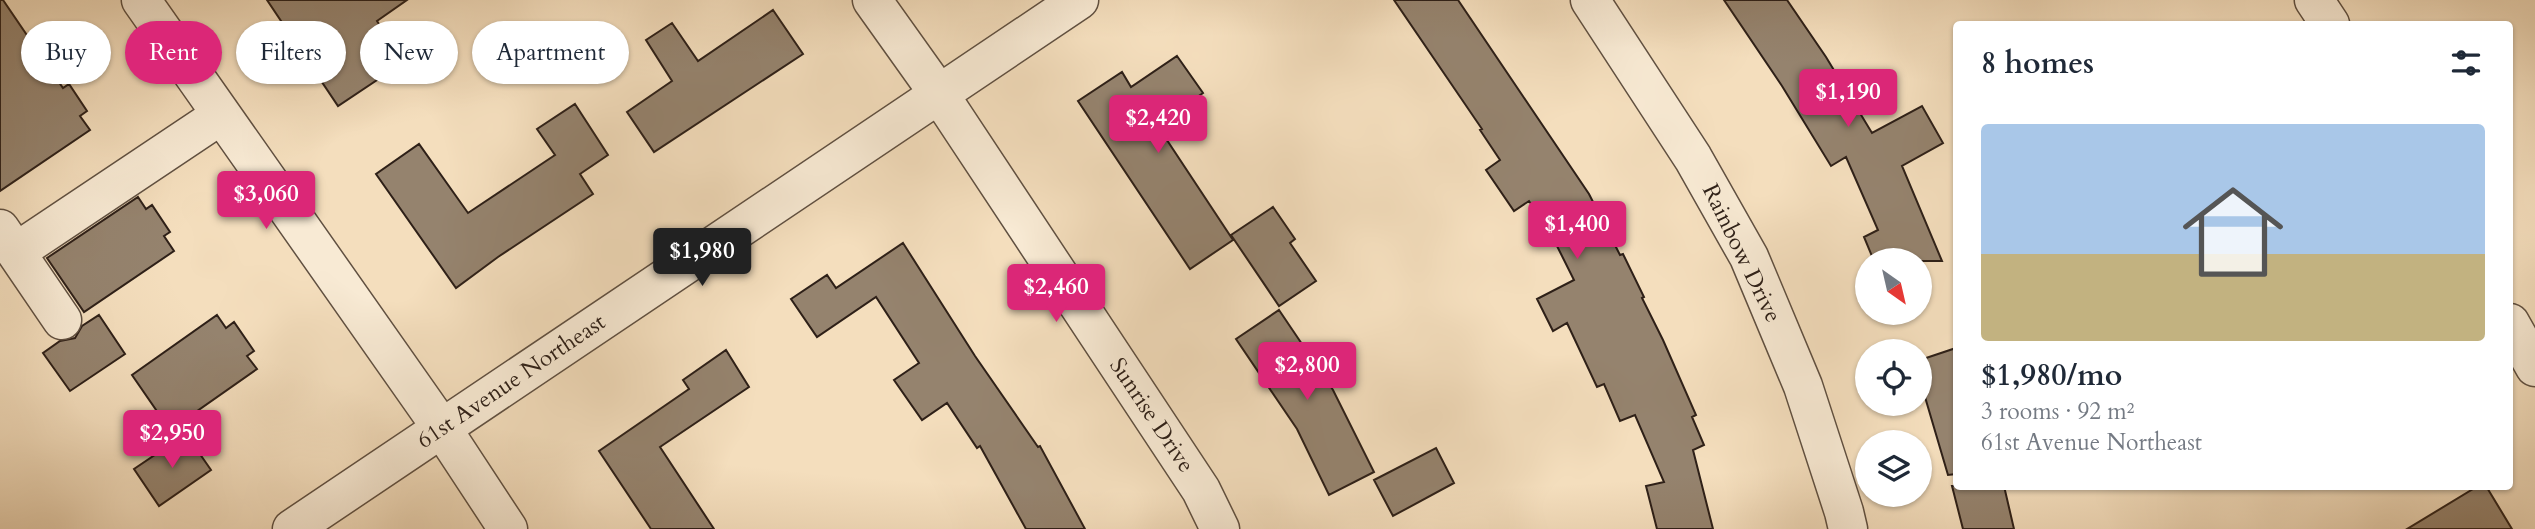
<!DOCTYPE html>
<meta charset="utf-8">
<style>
:root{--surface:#fff;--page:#f6f6f7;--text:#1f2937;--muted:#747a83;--line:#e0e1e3;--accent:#db2777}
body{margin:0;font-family:Cardo,serif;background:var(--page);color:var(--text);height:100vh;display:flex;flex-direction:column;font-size:26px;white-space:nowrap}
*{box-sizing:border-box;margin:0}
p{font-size:23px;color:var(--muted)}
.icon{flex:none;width:38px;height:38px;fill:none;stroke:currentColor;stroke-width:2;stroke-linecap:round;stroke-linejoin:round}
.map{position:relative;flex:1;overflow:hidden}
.side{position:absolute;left:1953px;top:21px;width:560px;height:469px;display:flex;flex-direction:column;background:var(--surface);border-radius:7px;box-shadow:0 2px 5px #0004}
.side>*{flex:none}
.guide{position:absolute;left:21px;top:21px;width:665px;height:63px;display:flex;gap:14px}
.needle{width:46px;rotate:146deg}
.controls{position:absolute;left:1855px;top:248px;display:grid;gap:14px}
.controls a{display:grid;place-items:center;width:77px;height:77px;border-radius:50%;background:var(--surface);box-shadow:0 2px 5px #0004;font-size:35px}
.price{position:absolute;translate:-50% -60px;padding:0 16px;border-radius:7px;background:var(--accent);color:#fff;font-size:23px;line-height:46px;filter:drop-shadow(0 2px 4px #0008)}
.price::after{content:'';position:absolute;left:50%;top:42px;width:21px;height:16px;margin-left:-10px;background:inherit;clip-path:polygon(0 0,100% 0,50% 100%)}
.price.on{background:#222;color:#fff}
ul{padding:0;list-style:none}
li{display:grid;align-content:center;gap:14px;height:371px;padding:0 28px}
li+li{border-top:2px solid var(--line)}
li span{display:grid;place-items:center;height:217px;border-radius:7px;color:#555}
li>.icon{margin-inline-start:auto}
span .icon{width:126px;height:126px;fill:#fffc;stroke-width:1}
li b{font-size:30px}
h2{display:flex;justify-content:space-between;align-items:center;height:84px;padding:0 28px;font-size:30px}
.tag{padding:0 24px;border-radius:32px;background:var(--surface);box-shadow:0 2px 5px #0004;font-size:24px;line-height:63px}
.tag.on{background:var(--accent);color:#fff}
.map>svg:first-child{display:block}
.building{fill:#95836e;stroke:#2e2018;stroke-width:2}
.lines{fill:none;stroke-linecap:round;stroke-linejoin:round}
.minor-casing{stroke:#605041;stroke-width:41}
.minor{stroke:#f8ead4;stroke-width:38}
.labels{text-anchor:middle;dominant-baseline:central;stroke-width:6;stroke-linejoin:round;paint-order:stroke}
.street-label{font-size:23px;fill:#2e2018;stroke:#f8ead4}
</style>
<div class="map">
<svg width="2535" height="529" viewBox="0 0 2535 529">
<rect width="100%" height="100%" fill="#f4debd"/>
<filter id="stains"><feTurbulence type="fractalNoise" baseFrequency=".00286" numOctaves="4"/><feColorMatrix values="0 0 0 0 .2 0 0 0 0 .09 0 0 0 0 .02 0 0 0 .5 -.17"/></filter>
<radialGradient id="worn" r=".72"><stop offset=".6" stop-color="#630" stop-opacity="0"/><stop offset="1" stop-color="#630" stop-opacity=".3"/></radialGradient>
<path class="building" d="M 0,0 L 3,0 L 63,88 L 69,84 L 87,111 L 80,116 L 90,130 L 0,191 Z
M 267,0 L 407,0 L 377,21 L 404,62 L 338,106 Z
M 1394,0 L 1458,0 L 1589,194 L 1620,255 L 1623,254 L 1644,297 L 1642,298 L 1663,340 L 1696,415 L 1692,417 L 1704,445 L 1693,450 L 1713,529 L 1657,529 L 1646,486 L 1664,482 L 1635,415 L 1620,421 L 1604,384 L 1597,387 L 1567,323 L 1553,331 L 1537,299 L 1574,280 L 1548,228 L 1529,201 L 1514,211 L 1486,170 L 1500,160 L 1480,130 L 1482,129 Z
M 1724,0 L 1787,0 L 1826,57 L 1872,133 L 1922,106 L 1943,143 L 1902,166 L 1942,261 L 1874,261 L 1864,237 L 1878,230 L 1846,157 L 1831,166 L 1782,86 Z
M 773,10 L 803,54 L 654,152 L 627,112 L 672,81 L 646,40 L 672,23 L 698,61 Z
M 1177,56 L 1203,93 L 1157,125 L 1233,240 L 1190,269 L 1078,101 L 1122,72 L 1131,87 Z
M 575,104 L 608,155 L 580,174 L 593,194 L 498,257 L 456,288 L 376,174 L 419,144 L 468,213 L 555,155 L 537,129 Z
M 138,197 L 146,209 L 152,205 L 170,232 L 164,236 L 174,251 L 84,312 L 47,258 Z
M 1273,207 L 1295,239 L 1290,243 L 1316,281 L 1279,306 L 1231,235 Z
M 903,243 L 975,356 L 1038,447 L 1040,446 L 1085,529 L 1026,529 L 980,446 L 977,448 L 947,403 L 922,420 L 894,380 L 919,363 L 876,297 L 817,337 L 791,299 L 827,275 L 836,288 Z
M 1279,310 L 1333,390 L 1374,472 L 1329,495 L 1297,429 L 1236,339 Z
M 99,315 L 125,354 L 70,391 L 43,353 L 60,341 L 75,338 L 82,326 Z
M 217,315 L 226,328 L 234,322 L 254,351 L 247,356 L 257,369 L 170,430 L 132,375 Z
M 1956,348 L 1956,474 L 1948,475 L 1920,380 L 1920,360 Z
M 726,350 L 749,387 L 660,447 L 714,529 L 651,529 L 599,451 L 689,389 L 683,380 Z
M 186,434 L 211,470 L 159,506 L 134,469 Z
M 1436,448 L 1454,483 L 1393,516 L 1374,480 Z
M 1952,486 L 2004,486 L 2014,529 L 1963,529 Z
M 2478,486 L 2486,486 L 2512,529 L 2407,529 Z"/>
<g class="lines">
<g class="minor-casing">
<path id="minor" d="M 141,0 L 441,427 L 508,529
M 872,0 L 939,94 L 1201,490 L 1220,529
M 1590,0 L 1693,158 L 1749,257 L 1803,386 L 1844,512 L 1848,529
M 2314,0 L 2330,24
M 0,229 L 62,320
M 16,252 L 221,115
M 2510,323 L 2535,367
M 292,529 L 1079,0"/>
</g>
<use href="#minor" class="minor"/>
</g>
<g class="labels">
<g class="street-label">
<text transform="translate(1742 253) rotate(64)">Rainbow Drive</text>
<text transform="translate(511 381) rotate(-34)">61st Avenue Northeast</text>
<text transform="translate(1152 415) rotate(56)">Sunrise Drive</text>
</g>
</g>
<rect width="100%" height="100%" filter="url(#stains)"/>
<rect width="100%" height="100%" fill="url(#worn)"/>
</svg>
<div class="controls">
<a><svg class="needle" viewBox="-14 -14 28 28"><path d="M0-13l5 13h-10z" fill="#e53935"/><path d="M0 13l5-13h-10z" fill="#747a83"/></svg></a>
<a><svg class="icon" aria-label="locate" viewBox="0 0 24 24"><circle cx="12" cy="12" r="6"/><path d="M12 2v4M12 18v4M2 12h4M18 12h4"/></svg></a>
<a><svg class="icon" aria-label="layers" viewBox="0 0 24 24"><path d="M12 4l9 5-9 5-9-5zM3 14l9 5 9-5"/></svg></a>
</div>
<b class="price" style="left:1848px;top:129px">$1,190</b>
<b class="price" style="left:1158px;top:155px">$2,420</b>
<b class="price" style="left:266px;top:231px">$3,060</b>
<b class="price" style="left:1577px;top:261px">$1,400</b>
<b class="price on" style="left:702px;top:288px">$1,980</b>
<b class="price" style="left:1056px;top:324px">$2,460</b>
<b class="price" style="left:1307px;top:402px">$2,800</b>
<b class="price" style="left:172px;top:470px">$2,950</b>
<div class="guide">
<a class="tag">Buy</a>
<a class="tag on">Rent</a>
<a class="tag">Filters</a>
<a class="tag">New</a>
<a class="tag">Apartment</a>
</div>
<section class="side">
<h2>8 homes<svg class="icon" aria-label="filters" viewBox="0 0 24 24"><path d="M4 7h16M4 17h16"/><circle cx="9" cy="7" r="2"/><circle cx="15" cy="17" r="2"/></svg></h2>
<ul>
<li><span style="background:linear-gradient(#a9c7e8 60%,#c2b280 0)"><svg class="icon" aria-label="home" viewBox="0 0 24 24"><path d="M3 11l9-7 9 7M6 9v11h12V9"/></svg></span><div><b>$1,980/mo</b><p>3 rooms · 92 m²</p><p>61st Avenue Northeast</p></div></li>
</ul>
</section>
</div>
